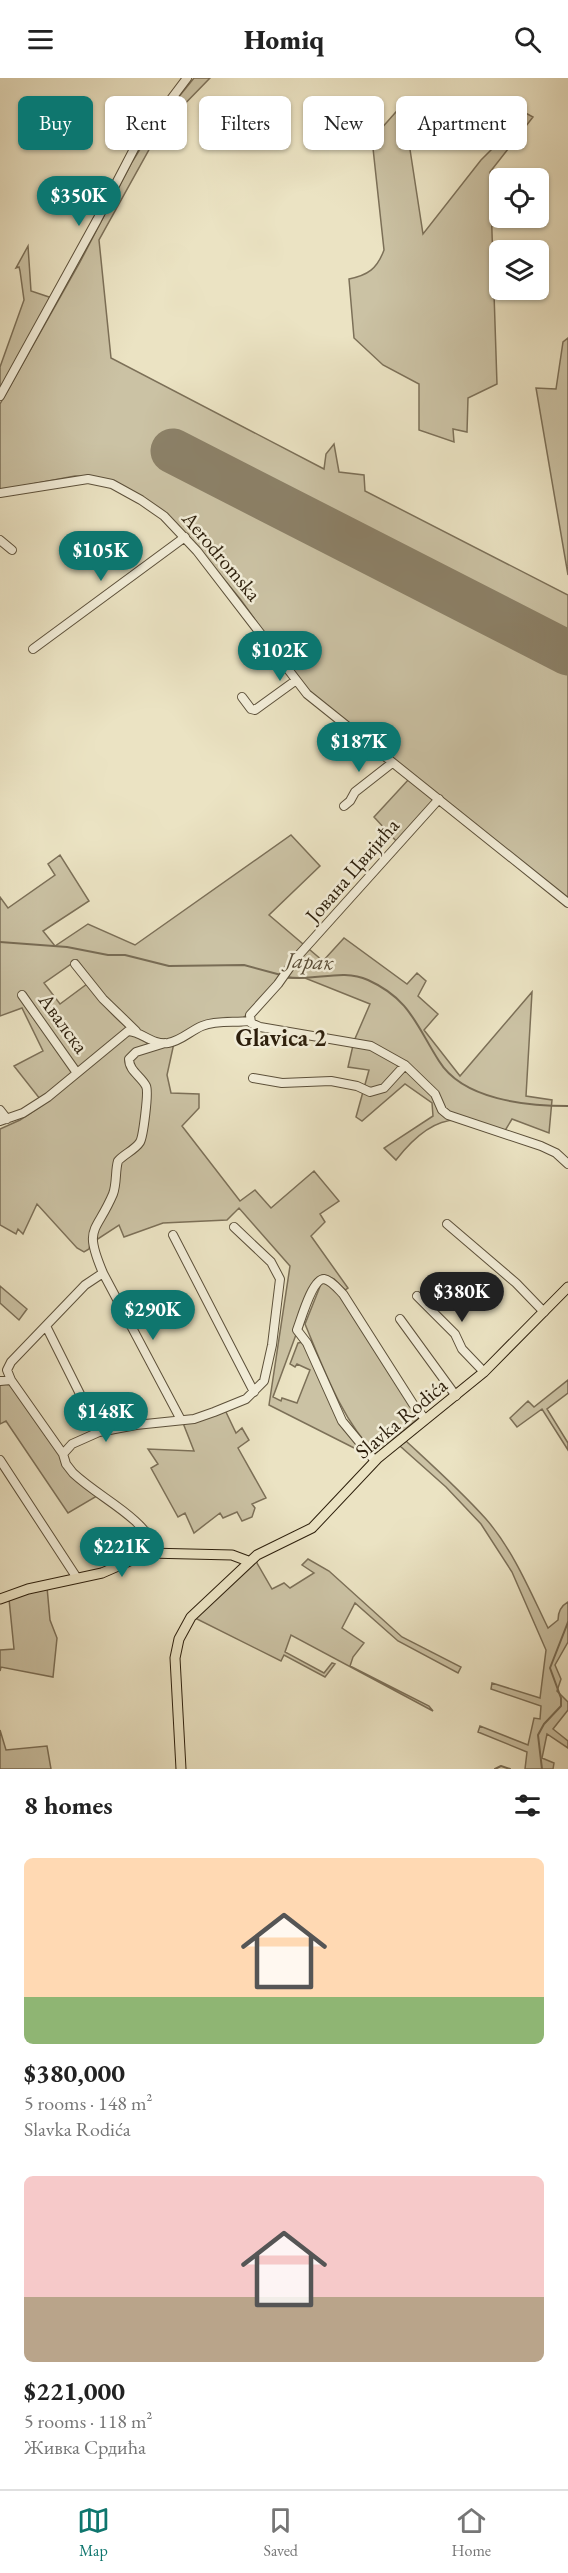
<!DOCTYPE html>
<meta charset="utf-8">
<style>
:root{--surface:#fff;--page:#f2f2f2;--text:#222;--muted:#767676;--line:#e0e0e0;--accent:#0f766e}
body{margin:0;font-family:"EB Garamond",serif;background:var(--page);color:var(--text);height:100vh;display:flex;flex-direction:column;font-size:22px;white-space:nowrap}
*{box-sizing:border-box;margin:0}
p{font-size:20px;color:var(--muted)}
.icon{flex:none;width:33px;height:33px;fill:none;stroke:currentColor;stroke-width:2;stroke-linecap:round;stroke-linejoin:round}
.map{position:relative;height:1691px;overflow:hidden}
.panel{display:flex;flex-direction:column;background:var(--surface);flex:1}
.panel>*{flex:none}
.hud{position:absolute;left:18px;top:18px;width:532px;height:54px;display:flex;gap:12px}
.controls{position:absolute;left:489px;top:90px;display:grid;gap:12px}
.controls a{display:grid;place-items:center;width:60px;height:60px;border-radius:9px;background:var(--surface);box-shadow:0 2px 4px #0004;font-size:30px}
.price{position:absolute;translate:-50% -51px;padding:0 14px;border-radius:21px;background:var(--accent);color:#fff;font-size:20px;line-height:39px;filter:drop-shadow(0 2px 3px #0008)}
.price::after{content:'';position:absolute;left:50%;top:36px;width:18px;height:14px;margin-left:-9px;background:inherit;clip-path:polygon(0 0,100% 0,50% 100%)}
.price.selected{background:#222;color:#fff}
ul{padding:0;list-style:none}
li{display:grid;align-content:center;gap:12px;height:318px;padding:0 24px}
li span{display:grid;place-items:center;height:186px;border-radius:9px;color:#555}
li>.icon{margin-inline-start:auto}
span .icon{width:108px;height:108px;fill:#fffc;stroke-width:1}
li b{font-size:26px}
h2{display:flex;justify-content:space-between;align-items:center;height:72px;padding:0 24px;font-size:26px}
.chip{padding:0 21px;border-radius:9px;background:var(--surface);box-shadow:0 2px 4px #0004;font-size:21px;line-height:54px}
.chip.selected{background:var(--accent);color:#fff}
header{display:flex;justify-content:space-between;align-items:center;height:78px;padding:0 24px;background:var(--surface);font-size:27px;font-weight:800}
.dock{display:flex;justify-content:space-around;align-items:center;height:84px;border-top:2px solid var(--line);background:var(--surface);font-size:16px;color:var(--muted)}
.dock a{display:grid;justify-items:center;gap:3px}
.dock .selected{color:var(--accent)}
.map>svg:first-child{display:block}
.green{fill:#cbc2a4;stroke:#7c7058;stroke-width:1.5}
.lines{fill:none;stroke-linecap:round;stroke-linejoin:round}
.stream{stroke:#786c55;stroke-width:2}
.runway{stroke:#8c8168;stroke-width:45}
.minor-casing{stroke:#5c503a;stroke-width:10}
.major-casing{stroke:#2d1f0c;stroke-width:11}
.minor{stroke:#f2edd8;stroke-width:8}
.major{stroke:#ebe3c3;stroke-width:9}
.labels{text-anchor:middle;dominant-baseline:central;stroke-width:5;stroke-linejoin:round;paint-order:stroke}
.street-label{font-size:21px;fill:#2d1f0c;stroke:#f2edd8}
.water-label{font-size:22px;font-style:italic;fill:#594c36;stroke:#f2edd8}
.quarter-label{font-size:24px;font-weight:bold;fill:#2d1f0c;stroke:#f2edd8}
</style>
<header><svg class="icon" aria-label="menu" viewBox="0 0 24 24"><path d="M4 6h16M4 12h16M4 18h16"/></svg>Homiq<svg class="icon" aria-label="search" viewBox="0 0 24 24"><circle cx="10" cy="10" r="6"/><path d="M15 15l6 6"/></svg></header>
<div class="map">
<svg width="568" height="1691" viewBox="0 0 568 1691">
<rect width="100%" height="100%" fill="#ebe3c3"/>
<filter id="stains"><feTurbulence type="fractalNoise" baseFrequency=".00333" numOctaves="4"/><feColorMatrix values="0 0 0 0 .2 0 0 0 0 .09 0 0 0 0 .02 0 0 0 .5 -.17"/></filter>
<radialGradient id="worn" r=".72"><stop offset=".6" stop-color="#630" stop-opacity="0"/><stop offset="1" stop-color="#630" stop-opacity=".3"/></radialGradient>
<path class="green" d="M 194,0 L 210,0 L 173,38 L 150,70 L 99,162 L 111,280 L 324,391 L 326,376 L 334,366 L 339,394 L 364,397 L 365,413 L 568,517 L 568,822 L 302,608 L 241,522 L 196,467 L 117,405 L 96,399 L 75,398 L 0,412 L 0,326 L 80,184 L 132,84 L 152,52 Z
M 403,26 L 423,156 L 481,82 L 500,63 L 522,33 L 533,39 L 490,94 L 497,306 L 468,320 L 467,354 L 453,351 L 454,364 L 419,352 L 419,306 L 383,287 L 354,260 L 349,201 C 368,197 377,191 384,172 L 372,61 Z
M 28,168 L 31,213 L 52,220 L 0,314 L 0,289 L 24,222 L 20,193 L 19,189 L 16,190 Z
M 568,260 L 568,497 L 536,310 L 556,311 L 563,264 Z
M 409,701 L 434,723 L 397,764 L 374,739 Z
M 291,757 L 320,788 L 269,837 L 323,883 L 344,860 L 407,906 L 417,895 L 426,903 L 418,918 L 438,936 L 424,952 L 460,998 L 532,914 L 526,1018 L 552,1022 L 549,1055 L 512,1041 L 503,1056 C 488,1050 473,1042 458,1042 C 433,1041 410,1064 396,1082 L 384,1070 L 433,1038 L 432,1025 L 405,1006 L 362,1043 L 356,1039 L 369,992 L 348,989 L 354,963 L 370,926 L 305,900 L 279,900 C 275,907 245,941 238,943 C 228,945 217,942 206,945 C 191,949 181,963 165,964 C 136,967 94,903 77,882 L 44,905 L 60,926 L 87,906 C 106,931 140,973 174,965 L 167,997 L 171,1015 L 199,1016 L 199,1030 L 182,1048 L 240,1123 L 255,1112 L 271,1130 L 314,1093 L 339,1123 L 320,1136 L 325,1144 L 311,1158 L 348,1210 L 345,1212 L 334,1201 L 323,1197 C 308,1203 296,1238 297,1254 L 273,1319 L 281,1323 L 282,1320 L 297,1325 L 310,1292 L 297,1286 L 295,1289 L 290,1286 L 298,1265 L 303,1264 L 310,1274 L 341,1345 L 370,1378 L 269,1327 L 290,1188 L 239,1130 L 227,1142 L 163,1145 L 124,1159 L 119,1147 L 90,1166 L 89,1171 L 84,1174 L 77,1170 L 37,1126 L 23,1156 L 18,1151 L 16,1156 L 0,1147 L 0,1051 L 20,1042 L 44,1026 L 14,988 L 43,973 L 22,930 L 0,938 L 0,819 L 8,830 L 55,797 L 48,786 L 60,777 L 89,823 L 43,853 L 55,868 L 88,846 L 135,867 Z
M 326,1204 L 331,1204 L 422,1337 L 376,1376 C 342,1343 323,1289 305,1246 L 321,1206 Z
M 0,1208 L 27,1231 L 19,1242 L 0,1225 Z
M 568,1302 L 568,1315 L 547,1331 L 568,1365 L 568,1372 L 542,1331 L 517,1349 L 510,1340 L 528,1323 L 534,1329 Z
M 9,1305 L 60,1376 L 70,1397 L 97,1418 L 68,1435 L 6,1343 L 0,1346 L 0,1307 Z
M 225,1332 L 236,1355 L 242,1350 L 249,1362 L 238,1370 L 266,1420 L 252,1426 L 255,1430 L 252,1439 L 242,1443 L 237,1434 L 223,1440 L 220,1435 L 194,1455 L 185,1435 L 178,1439 L 151,1390 L 158,1386 L 148,1371 L 194,1373 L 183,1345 Z
M 406,1363 C 433,1388 461,1413 486,1441 C 513,1472 530,1513 548,1550 L 558,1542 C 558,1534 561,1528 568,1524 L 568,1564 L 555,1587 L 561,1601 L 557,1613 L 568,1624 L 568,1632 L 553,1651 L 568,1663 L 568,1670 L 547,1656 L 542,1680 L 554,1685 L 553,1691 L 525,1691 L 527,1674 L 478,1654 L 480,1648 L 528,1667 L 534,1640 L 540,1641 L 541,1628 L 491,1611 L 492,1605 L 540,1620 L 546,1572 L 512,1494 L 481,1446 L 446,1409 L 400,1368 Z
M 257,1481 L 257,1485 L 272,1511 L 284,1505 L 290,1510 L 314,1495 L 302,1487 L 308,1481 L 329,1493 L 402,1559 L 461,1589 L 458,1595 L 398,1563 L 355,1525 L 342,1550 L 364,1565 L 353,1579 L 350,1588 L 429,1628 L 433,1633 L 291,1557 L 285,1574 L 324,1595 L 332,1585 L 335,1586 L 325,1599 L 284,1577 L 281,1583 L 195,1540 Z
M 47,1509 L 50,1542 L 57,1560 L 53,1599 L 1,1589 L 0,1593 L 0,1572 L 14,1571 L 9,1521 Z
M 0,1652 L 6,1672 L 47,1668 L 51,1691 L 0,1691 Z"/>
<g class="lines">
<path class="stream" d="M 0,864 L 67,869 L 108,877 L 125,877 L 169,888 L 244,887 L 281,897
M 287,899 C 313,904 342,890 368,902 C 410,921 416,947 439,983 C 463,1022 527,1028 568,1028
M 495,1691 L 501,1688 L 510,1691
M 542,1691 L 538,1657 L 544,1646 L 561,1628 L 561,1620 L 550,1590 L 568,1544"/>
<path class="runway" d="M 173,373 L 568,575"/>
<g class="minor-casing">
<path id="minor" d="M 0,318 L 97,142 L 135,69 L 187,0
M 0,415 L 88,401 L 112,406 L 141,422 L 164,438 L 197,473 L 307,616 L 568,825
M 0,462 L 12,472
M 33,571 L 185,459
M 242,619 L 251,631 L 255,632 L 295,603
M 344,728 L 350,723 L 355,714 L 392,685
M 75,886 L 103,921 L 136,953
M 22,917 L 77,995
M 405,987 L 371,968 L 260,949 L 251,945 L 250,937 L 278,906 L 297,879 L 439,721
M 253,1000 L 282,1005 L 331,1003 L 357,1008 L 370,1014 L 384,1010 L 405,987 L 435,1016 L 442,1032 L 448,1037 L 541,1068 L 556,1075 L 568,1086
M 0,1032 L 7,1041
M 0,1043 L 23,1035 L 48,1019 L 128,953 C 143,954 151,967 168,965 C 181,963 190,953 202,948 C 217,942 234,945 250,943
M 447,1146 L 516,1205 L 544,1234
M 173,1157 L 254,1314
M 103,1195 L 181,1342
M 417,1218 L 455,1256 L 462,1271 L 484,1294
M 400,1241 L 456,1318
M 46,1248 L 99,1354
M 11,1302 L 7,1292 L 11,1284 L 85,1207 L 103,1195 C 83,1148 96,1156 113,1116 C 117,1105 115,1093 118,1083 C 124,1076 135,1072 140,1064 C 143,1059 149,1014 146,1008 C 141,998 129,993 129,981 L 136,974 L 165,965
M 0,1303 L 11,1302 L 63,1376
M 0,1382 L 77,1500
M 375,1383 L 342,1343 L 307,1265 L 297,1252 C 301,1242 312,1201 324,1201 C 331,1202 339,1212 343,1216 L 413,1326 L 425,1341
M 159,1474 C 140,1436 102,1422 73,1395 L 66,1386 L 63,1376 L 72,1366 L 99,1354 L 136,1347 L 194,1341 L 214,1334 L 246,1321 L 264,1303 L 272,1267 L 280,1201 L 271,1184 L 234,1149"/>
</g>
<g class="major-casing">
<path id="major" d="M 0,1521 L 28,1511 L 102,1495 L 148,1475 L 232,1477 L 248,1483
M 181,1691 L 175,1580 L 179,1561 L 191,1539 L 257,1477 L 312,1450 L 378,1380 L 484,1294 L 568,1209"/>
</g>
<use href="#minor" class="minor"/>
<use href="#major" class="major"/>
</g>
<g class="labels">
<g class="street-label">
<text transform="translate(222 478) rotate(50)">Aerodromska</text>
<text transform="translate(352 792) rotate(-49)">Јована Цвијића</text>
<text transform="translate(64 945) rotate(54)">Авалска</text>
<text transform="translate(401 1340) rotate(-40)">Slavka Rodića</text>
</g>
<g class="water-label">
<text transform="translate(310 883) rotate(3)">Јарак</text>
</g>
<g class="quarter-label">
<text x="281" y="959">Glavica 2</text>
</g>
</g>
<rect width="100%" height="100%" filter="url(#stains)"/>
<rect width="100%" height="100%" fill="url(#worn)"/>
</svg>
<div class="controls">
<a><svg class="icon" aria-label="locate" viewBox="0 0 24 24"><circle cx="12" cy="12" r="6"/><path d="M12 2v4M12 18v4M2 12h4M18 12h4"/></svg></a>
<a><svg class="icon" aria-label="layers" viewBox="0 0 24 24"><path d="M12 4l9 5-9 5-9-5zM3 14l9 5 9-5"/></svg></a>
</div>
<b class="price" style="left:79px;top:149px">$350K</b>
<b class="price" style="left:101px;top:504px">$105K</b>
<b class="price" style="left:280px;top:604px">$102K</b>
<b class="price" style="left:359px;top:695px">$187K</b>
<b class="price selected" style="left:462px;top:1245px">$380K</b>
<b class="price" style="left:153px;top:1263px">$290K</b>
<b class="price" style="left:106px;top:1365px">$148K</b>
<b class="price" style="left:122px;top:1500px">$221K</b>
<div class="hud">
<a class="chip selected">Buy</a>
<a class="chip">Rent</a>
<a class="chip">Filters</a>
<a class="chip">New</a>
<a class="chip">Apartment</a>
</div>
</div>
<section class="panel">
<h2>8 homes<svg class="icon" aria-label="filters" viewBox="0 0 24 24"><path d="M4 7h16M4 17h16"/><circle cx="9" cy="7" r="2"/><circle cx="15" cy="17" r="2"/></svg></h2>
<ul>
<li><span style="background:linear-gradient(#ffd9b3 75%,#8fb573 0)"><svg class="icon" aria-label="home" viewBox="0 0 24 24"><path d="M3 11l9-7 9 7M6 9v11h12V9"/></svg></span><div><b>$380,000</b><p>5 rooms · 148 m²</p><p>Slavka Rodića</p></div></li>
<li><span style="background:linear-gradient(#f6c9c9 65%,#b9a48a 0)"><svg class="icon" aria-label="home" viewBox="0 0 24 24"><path d="M3 11l9-7 9 7M6 9v11h12V9"/></svg></span><div><b>$221,000</b><p>5 rooms · 118 m²</p><p>Живка Срдића</p></div></li>
</ul>
</section>
<nav class="dock">
<a class="selected"><svg class="icon" aria-label="map" viewBox="0 0 24 24"><path d="M3 6l6-2 6 2 6-2v14l-6 2-6-2-6 2zM9 4v14M15 6v14"/></svg>Map</a>
<a><svg class="icon" aria-label="saved" viewBox="0 0 24 24"><path d="M7 4h10v16l-5-4-5 4z"/></svg>Saved</a>
<a><svg class="icon" aria-label="home" viewBox="0 0 24 24"><path d="M3 11l9-7 9 7M6 9v11h12V9"/></svg>Home</a>
</nav>
